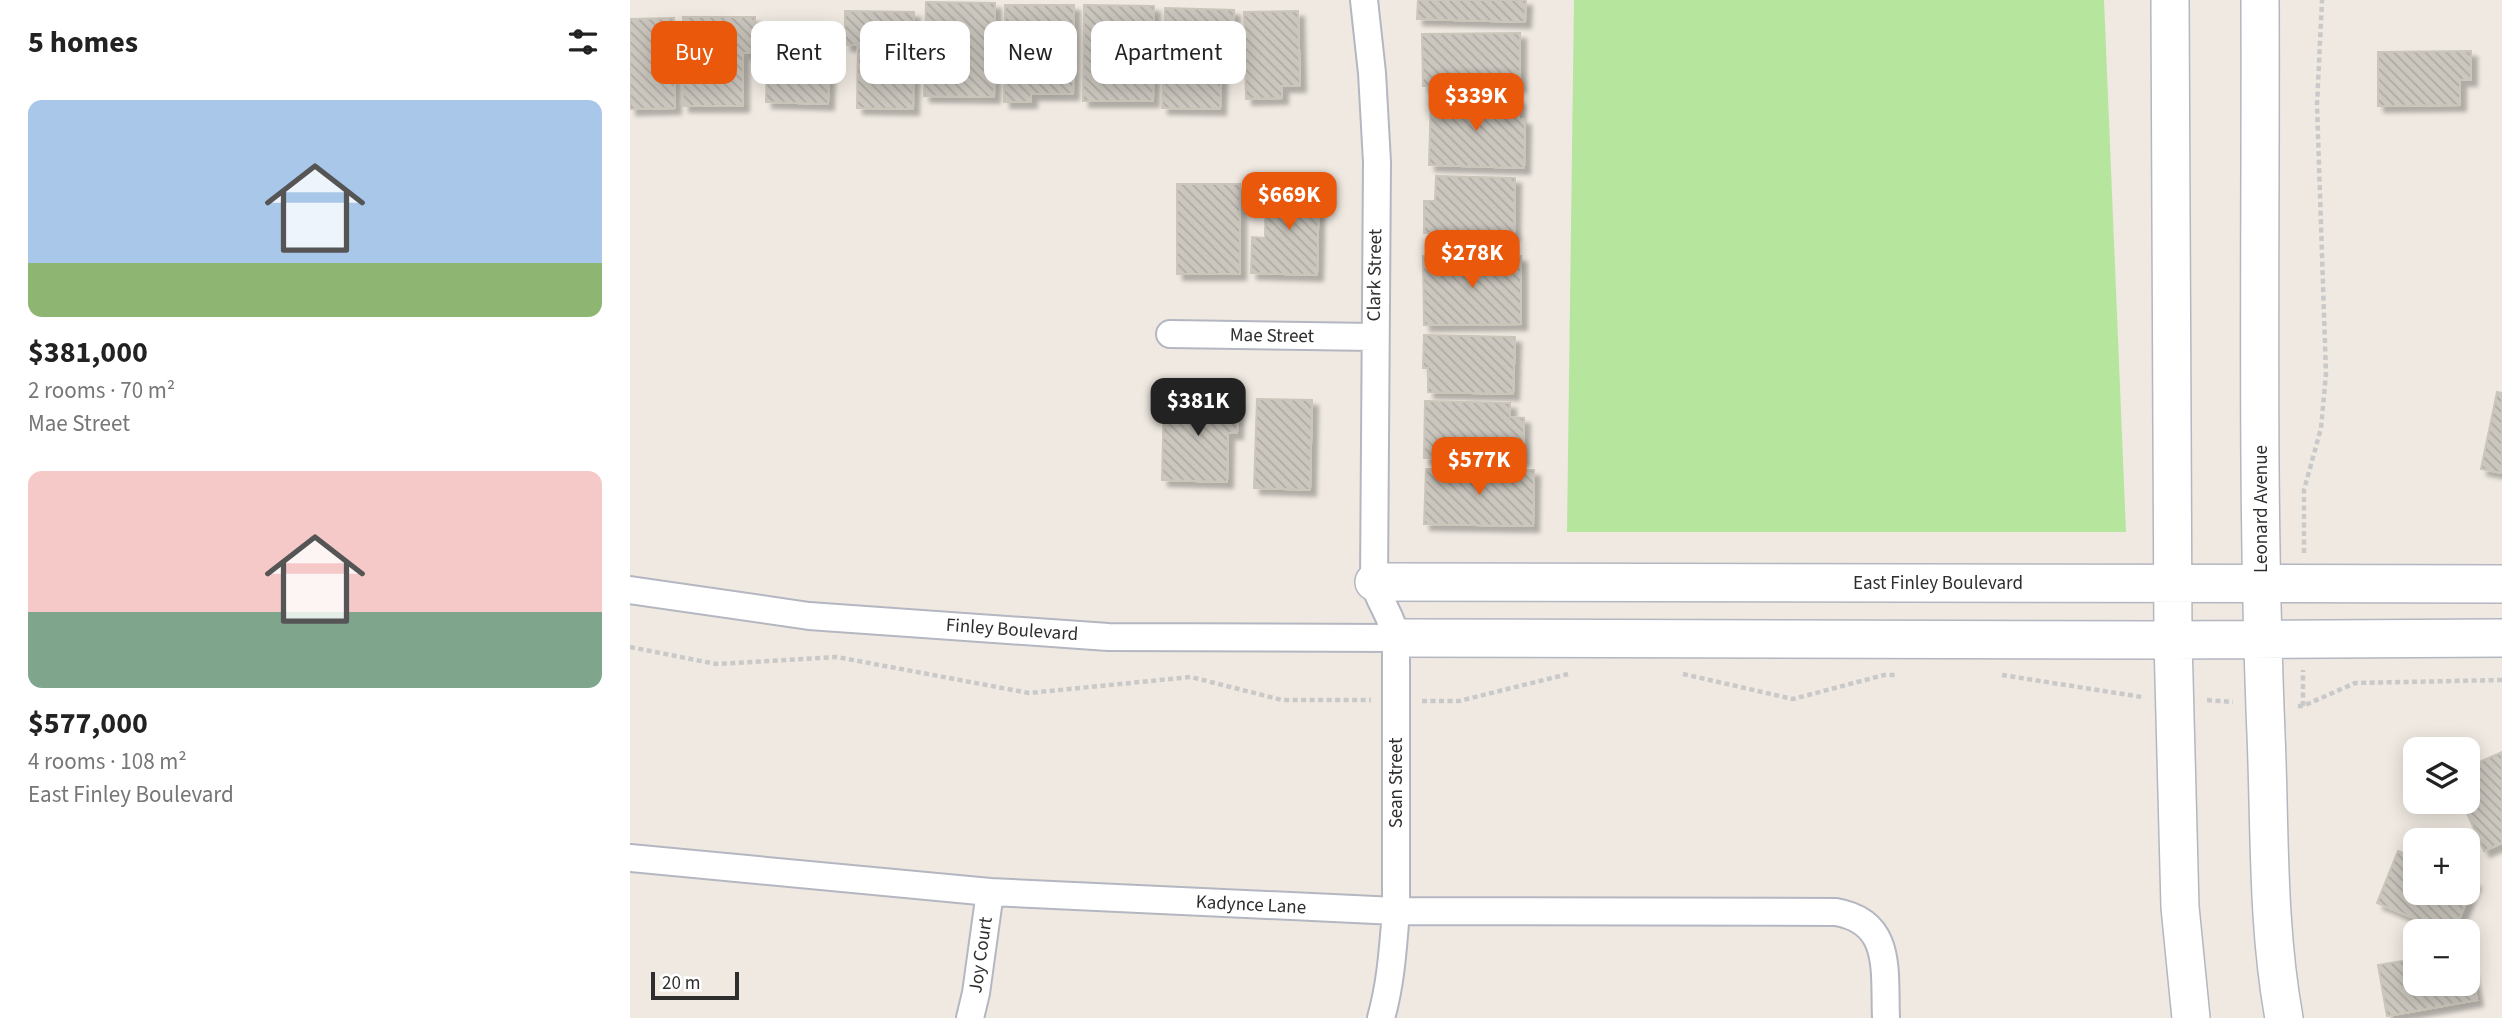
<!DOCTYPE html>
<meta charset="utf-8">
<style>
:root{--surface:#fff;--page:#f6f6f6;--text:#222;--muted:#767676;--accent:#ea580c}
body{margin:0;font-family:"Source Sans 3",sans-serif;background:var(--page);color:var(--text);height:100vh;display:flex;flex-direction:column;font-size:26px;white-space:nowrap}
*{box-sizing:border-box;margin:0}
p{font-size:23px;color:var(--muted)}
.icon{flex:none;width:38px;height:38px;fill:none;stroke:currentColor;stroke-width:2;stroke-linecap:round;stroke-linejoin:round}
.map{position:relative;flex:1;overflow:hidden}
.drawer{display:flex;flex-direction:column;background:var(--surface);width:630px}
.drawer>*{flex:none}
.top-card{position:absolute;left:21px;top:21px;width:665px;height:63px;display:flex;gap:14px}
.buttons{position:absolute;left:1773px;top:737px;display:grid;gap:14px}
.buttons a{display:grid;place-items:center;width:77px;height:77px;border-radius:14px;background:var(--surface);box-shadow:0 4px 18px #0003;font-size:35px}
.scale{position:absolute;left:21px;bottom:18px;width:88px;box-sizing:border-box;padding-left:7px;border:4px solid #2e2e2e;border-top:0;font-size:19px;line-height:24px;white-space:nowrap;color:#2e2e2e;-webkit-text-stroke:5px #fff;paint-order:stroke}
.price{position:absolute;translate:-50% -60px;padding:0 16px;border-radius:14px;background:var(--accent);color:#fff;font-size:23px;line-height:46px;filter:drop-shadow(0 2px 4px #0008)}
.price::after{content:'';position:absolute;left:50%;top:42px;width:21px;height:16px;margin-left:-10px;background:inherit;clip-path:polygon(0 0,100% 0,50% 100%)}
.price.current{background:#222;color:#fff}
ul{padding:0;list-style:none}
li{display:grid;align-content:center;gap:14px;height:371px;padding:0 28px}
li span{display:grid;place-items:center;height:217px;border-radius:14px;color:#555}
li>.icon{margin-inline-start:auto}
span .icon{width:126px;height:126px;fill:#fffc;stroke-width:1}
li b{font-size:30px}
h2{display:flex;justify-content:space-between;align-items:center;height:84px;padding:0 28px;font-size:30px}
.chip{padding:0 24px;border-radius:14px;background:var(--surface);box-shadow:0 4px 18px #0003;font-size:24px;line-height:63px}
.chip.current{background:var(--accent);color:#fff}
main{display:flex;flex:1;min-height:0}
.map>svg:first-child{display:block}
.grass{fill:#b6e59e}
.building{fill:url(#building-back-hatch);stroke:#cbc5ba;stroke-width:2;filter:url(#shadow)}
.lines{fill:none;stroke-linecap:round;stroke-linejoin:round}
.street-casing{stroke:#b4b7c1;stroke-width:30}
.secondary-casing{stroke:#b4b7c1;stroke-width:40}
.path{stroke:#c9c9c9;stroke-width:4.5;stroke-dasharray:5 3.5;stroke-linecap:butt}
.street{stroke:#fff;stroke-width:26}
.secondary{stroke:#fff;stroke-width:37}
.labels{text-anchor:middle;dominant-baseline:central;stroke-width:5;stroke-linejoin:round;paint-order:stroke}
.street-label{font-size:19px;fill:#2e2e2e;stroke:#fff}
</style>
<main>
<section class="drawer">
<h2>5 homes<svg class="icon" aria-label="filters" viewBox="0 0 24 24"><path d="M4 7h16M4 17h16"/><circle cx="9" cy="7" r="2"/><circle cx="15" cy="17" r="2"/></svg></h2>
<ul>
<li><span style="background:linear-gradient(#a9c7e8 75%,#8fb573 0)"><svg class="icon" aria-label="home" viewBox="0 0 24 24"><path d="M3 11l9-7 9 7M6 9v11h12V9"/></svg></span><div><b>$381,000</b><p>2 rooms · 70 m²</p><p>Mae Street</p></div></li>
<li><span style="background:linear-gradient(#f6c9c9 65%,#7fa58c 0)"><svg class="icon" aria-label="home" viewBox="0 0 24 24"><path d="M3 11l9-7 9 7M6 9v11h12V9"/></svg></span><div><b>$577,000</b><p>4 rooms · 108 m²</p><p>East Finley Boulevard</p></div></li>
</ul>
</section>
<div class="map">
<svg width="1872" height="1018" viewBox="0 0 1872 1018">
<defs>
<pattern id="building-back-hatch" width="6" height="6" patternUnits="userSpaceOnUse" patternTransform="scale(1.75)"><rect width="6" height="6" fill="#cbc7bf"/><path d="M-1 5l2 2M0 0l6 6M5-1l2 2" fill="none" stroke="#afaba4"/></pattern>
<filter id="shadow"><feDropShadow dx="6" dy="6" stdDeviation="2" flood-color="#0004"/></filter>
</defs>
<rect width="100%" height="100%" fill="#efe9e1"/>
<path class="grass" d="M 944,0 L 1474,0 L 1496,532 L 937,532 Z"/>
<path class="building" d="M 788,0 L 896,0 L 895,22 L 787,19 Z
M 296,2 L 365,3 L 364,97 L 294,96 Z
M 375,5 L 444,5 L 443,94 L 401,94 L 401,102 L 374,102 Z
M 454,5 L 524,6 L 523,101 L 453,101 Z
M 535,8 L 604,10 L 603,46 L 592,46 L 590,109 L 532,108 Z
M 215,11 L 284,12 L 283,109 L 227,108 L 228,45 L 215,45 Z
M 668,11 L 670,86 L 652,86 L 652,98 L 616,99 L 614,12 Z
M 53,17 L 125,17 L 125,53 L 113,53 L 113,106 L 53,106 Z
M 44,18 L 45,108 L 0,109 L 0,19 Z
M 138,23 L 200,24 L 198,104 L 136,102 Z
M 890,33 L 890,86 L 793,86 L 792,34 Z
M 1841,51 L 1841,80 L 1830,80 L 1830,105 L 1748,106 L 1748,52 Z
M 801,96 L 889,99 L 889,119 L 895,119 L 894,168 L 799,165 Z
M 806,176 L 885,178 L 884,235 L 794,233 L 794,201 L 805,201 Z
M 547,184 L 610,184 L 610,274 L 547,274 Z
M 636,185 L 689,186 L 687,275 L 621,273 L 622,237 L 635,238 Z
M 793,256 L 891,256 L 891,324 L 794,325 Z
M 794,335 L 885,337 L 883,394 L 798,392 L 798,368 L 793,368 Z
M 1867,392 L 1872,393 L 1872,473 L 1851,469 Z
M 534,396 L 608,398 L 607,433 L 598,433 L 597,482 L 532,480 Z
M 627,399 L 682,400 L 680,490 L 624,488 Z
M 795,401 L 880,403 L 880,417 L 894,418 L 893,460 L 794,458 Z
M 796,469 L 904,470 L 903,526 L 794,524 Z
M 1872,752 L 1872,843 L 1854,851 L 1832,802 L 1838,802 L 1838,767 Z
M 1768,851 L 1785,857 L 1785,892 L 1838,892 L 1838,879 L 1845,882 L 1824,931 L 1815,931 L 1747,903 Z
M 1785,959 L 1785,984 L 1838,984 L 1838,970 L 1841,970 L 1847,1000 L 1757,1016 L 1748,965 Z"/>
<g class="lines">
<g class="street-casing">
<path id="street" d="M 734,0 L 742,73 L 747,162 L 744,582 C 749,602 763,618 766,638 L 766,911 C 763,947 761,983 751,1018
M 540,334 L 744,337
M 0,590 L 179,616 L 478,637 L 766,638
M 0,858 L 360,892 L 766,911 L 1206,912 C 1263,922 1254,971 1256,1018
M 340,1018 L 346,993 L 360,892"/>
</g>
<g class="secondary-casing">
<path id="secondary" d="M 1540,0 L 1543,640 L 1550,907 L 1561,1018
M 1630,0 C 1631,244 1626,490 1636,734 C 1640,828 1637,925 1654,1018
M 744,582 L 1872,584
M 766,638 L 1543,640 L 1872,638"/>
</g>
<path class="path" d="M 1674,553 L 1674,490 L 1691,428 L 1696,374 L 1687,105 L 1692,0
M 0,647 L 86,664 L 207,657 L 399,693 L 561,677 L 652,700 L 741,700
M 1053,674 L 1163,699 L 1254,675 L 1266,675
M 1372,675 L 1512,697
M 1577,700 L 1603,702
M 792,701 L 829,701 L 938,674
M 1668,706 L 1673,706 L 1725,683 L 1872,680
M 1673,706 L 1673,670"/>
<use href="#street" class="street"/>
<use href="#secondary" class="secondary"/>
</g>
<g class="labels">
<g class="street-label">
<text transform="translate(745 275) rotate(-89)">Clark Street</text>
<text transform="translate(642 336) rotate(1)">Mae Street</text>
<text transform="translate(1631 509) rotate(-90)">Leonard Avenue</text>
<text x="1308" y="583">East Finley Boulevard</text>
<text transform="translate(382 630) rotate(4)">Finley Boulevard</text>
<text transform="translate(766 783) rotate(-90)">Sean Street</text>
<text transform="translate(621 905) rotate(3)">Kadynce Lane</text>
<text transform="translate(351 955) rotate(-82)">Joy Court</text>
</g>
</g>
</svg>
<div class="buttons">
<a><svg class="icon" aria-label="layers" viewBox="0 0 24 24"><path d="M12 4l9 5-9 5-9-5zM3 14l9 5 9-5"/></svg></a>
<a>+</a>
<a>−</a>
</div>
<div class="scale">20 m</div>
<b class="price" style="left:846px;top:133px">$339K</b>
<b class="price" style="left:659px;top:232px">$669K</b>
<b class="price" style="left:842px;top:290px">$278K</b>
<b class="price current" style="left:568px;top:438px">$381K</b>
<b class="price" style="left:849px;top:497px">$577K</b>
<div class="top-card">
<a class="chip current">Buy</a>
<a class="chip">Rent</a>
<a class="chip">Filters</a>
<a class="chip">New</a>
<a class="chip">Apartment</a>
</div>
</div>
</main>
